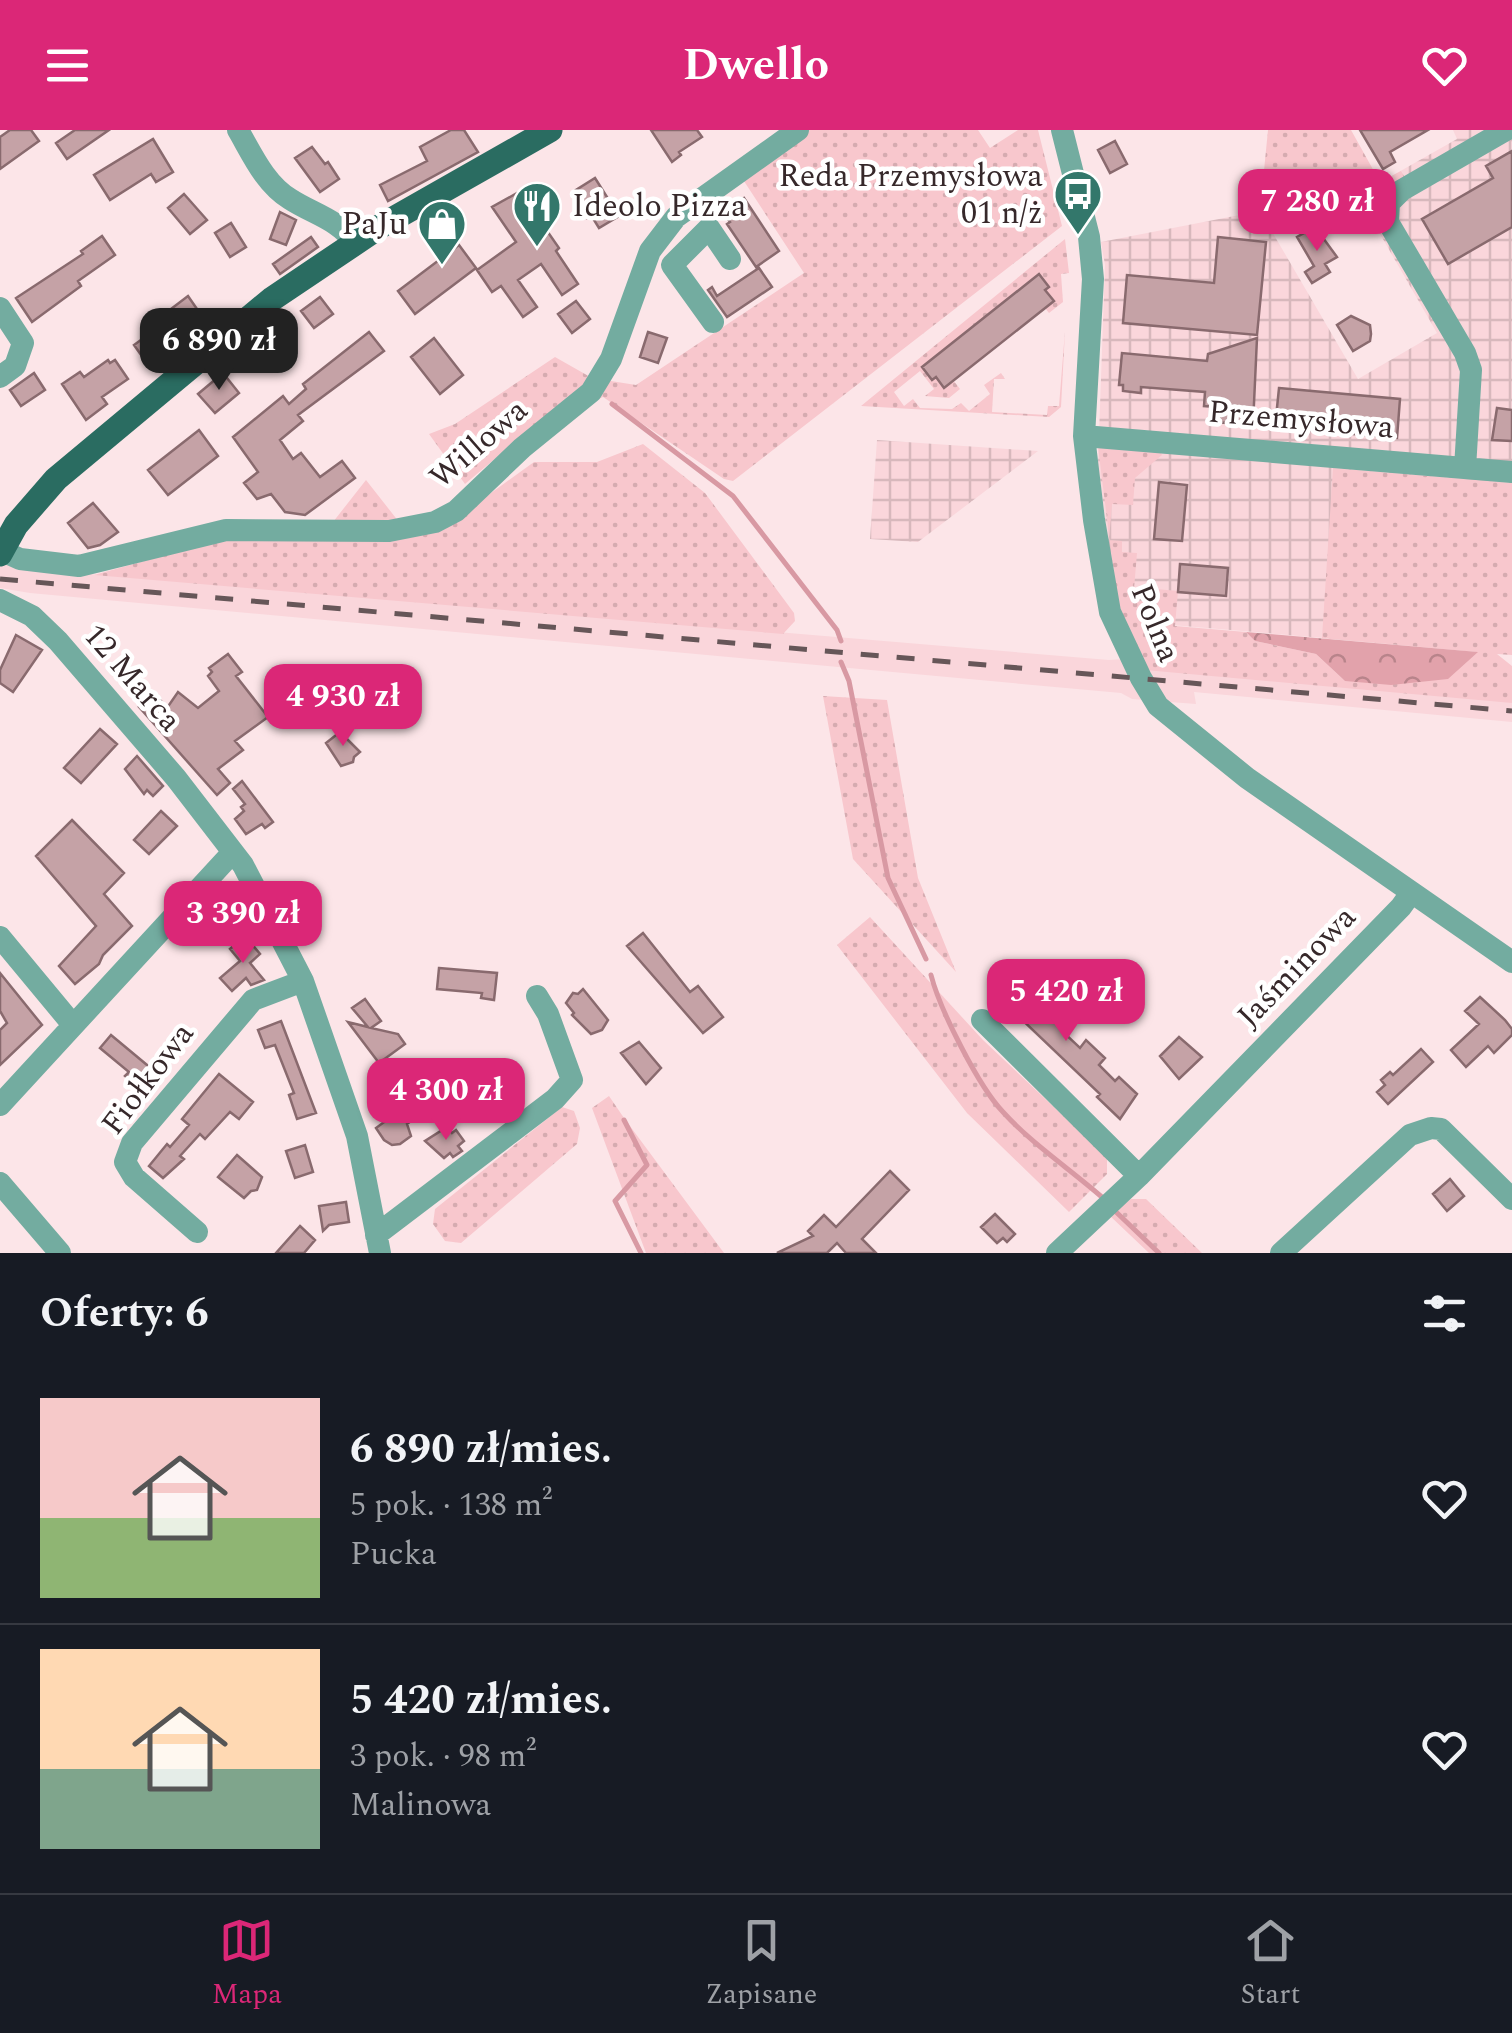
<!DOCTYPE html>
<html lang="pl">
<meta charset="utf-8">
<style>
:root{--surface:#171b24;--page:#20242c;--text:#f1f3f6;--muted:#9ea1a6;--line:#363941;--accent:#db2777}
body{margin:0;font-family:Spectral,serif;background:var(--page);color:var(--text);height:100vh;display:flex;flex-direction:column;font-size:38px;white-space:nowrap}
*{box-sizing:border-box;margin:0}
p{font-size:32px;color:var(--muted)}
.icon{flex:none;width:55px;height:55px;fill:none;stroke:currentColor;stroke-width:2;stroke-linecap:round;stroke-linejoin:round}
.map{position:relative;height:1123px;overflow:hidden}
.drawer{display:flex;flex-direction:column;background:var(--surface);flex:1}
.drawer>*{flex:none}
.price{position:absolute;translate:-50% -85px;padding:0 22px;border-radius:20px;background:var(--accent);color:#fff;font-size:32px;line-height:65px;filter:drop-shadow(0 2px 5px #0008)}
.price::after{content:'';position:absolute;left:50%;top:60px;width:30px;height:22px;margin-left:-15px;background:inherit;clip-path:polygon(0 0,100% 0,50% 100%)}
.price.selected{background:#222;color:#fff}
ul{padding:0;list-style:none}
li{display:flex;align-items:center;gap:30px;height:250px;padding:0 40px}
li+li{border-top:2px solid var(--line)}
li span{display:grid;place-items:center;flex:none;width:280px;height:200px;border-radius:0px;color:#555}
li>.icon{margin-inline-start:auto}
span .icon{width:120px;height:120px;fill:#fffc;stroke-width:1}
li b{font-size:42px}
h2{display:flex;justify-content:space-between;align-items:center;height:120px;padding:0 40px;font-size:42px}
header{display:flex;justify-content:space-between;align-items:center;height:130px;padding:0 40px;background:var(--accent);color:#fff;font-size:45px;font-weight:700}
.tabs{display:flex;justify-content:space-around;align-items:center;height:140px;border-top:2px solid var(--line);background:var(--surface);font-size:28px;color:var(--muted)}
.tabs a{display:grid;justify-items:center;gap:5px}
.tabs .selected{color:var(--accent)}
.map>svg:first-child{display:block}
.built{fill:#fad6db}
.industrial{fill:url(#industrial-grid)}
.grass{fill:url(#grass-dots)}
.forest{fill:url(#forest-crowns)}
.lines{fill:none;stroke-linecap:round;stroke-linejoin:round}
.stream{stroke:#d899a3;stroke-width:5}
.building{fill:#c5a2a6;stroke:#896a6e;stroke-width:2.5}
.minor{stroke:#73aca0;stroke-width:22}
.major{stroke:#2a6c61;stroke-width:25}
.rail{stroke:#665658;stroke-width:5;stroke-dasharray:18 18;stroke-linecap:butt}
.labels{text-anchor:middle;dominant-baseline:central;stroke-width:9;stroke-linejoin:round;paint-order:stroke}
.poi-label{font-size:32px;fill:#36282a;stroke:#fff;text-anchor:end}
.street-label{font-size:32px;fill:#36282a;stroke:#fff}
</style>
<header><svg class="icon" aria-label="menu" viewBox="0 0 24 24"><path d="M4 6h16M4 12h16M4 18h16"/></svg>Dwello<svg class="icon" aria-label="heart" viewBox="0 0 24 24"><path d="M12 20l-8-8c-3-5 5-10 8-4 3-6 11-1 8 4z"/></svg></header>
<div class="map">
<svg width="1512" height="1123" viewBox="0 0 1512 1123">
<defs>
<pattern id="industrial-grid" width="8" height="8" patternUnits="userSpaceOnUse" patternTransform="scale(2.5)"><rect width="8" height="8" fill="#fad6db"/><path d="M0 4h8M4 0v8" fill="none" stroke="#d7b8bc"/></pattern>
<pattern id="grass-dots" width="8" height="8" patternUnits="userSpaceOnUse" patternTransform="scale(2.5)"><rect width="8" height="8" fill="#f8c7cd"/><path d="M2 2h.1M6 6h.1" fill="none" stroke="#d5abb0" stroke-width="1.8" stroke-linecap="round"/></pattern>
<pattern id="forest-crowns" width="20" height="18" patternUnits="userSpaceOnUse" patternTransform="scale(2.5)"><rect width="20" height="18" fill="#e2a2ab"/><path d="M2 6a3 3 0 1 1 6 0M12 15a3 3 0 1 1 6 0" fill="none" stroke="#b8848b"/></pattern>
</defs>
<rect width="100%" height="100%" fill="#fce5e8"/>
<path class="built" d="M 0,422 L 89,444 L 1109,530 L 1156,527 L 1512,568 L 1512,592 L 1194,562 L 1196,574 L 1132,569 L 1121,563 L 30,463 L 0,458 Z"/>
<path class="industrial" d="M 1453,0 L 1512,0 L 1512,524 L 1136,492 L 1112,443 L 1098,333 L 1105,135 L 1101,112 L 1260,81 L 1358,249 L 1437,203 L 1372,90 L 1364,68 L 1381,52 L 1457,9 Z
M 877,310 L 1038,321 L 918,412 L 870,409 Z"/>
<path class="grass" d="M 805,0 L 978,0 L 990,18 L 1018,0 L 1038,0 L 1062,96 L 733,351 L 724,349 L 603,267 L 523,305 L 465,354 L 429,304 L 455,294 L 555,227 L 592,248 L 636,255 L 804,143 L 740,45 Z
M 1268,0 L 1351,0 L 1380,52 L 1401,41 L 1407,51 L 1371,72 L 1369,81 L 1372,90 L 1260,81 Z
M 1065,109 L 1069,143 L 1061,144 L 1063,172 L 1049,183 L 1045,178 L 1053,170 L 1045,160 L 1049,157 L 936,247 L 944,257 L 953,250 L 960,259 L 949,268 L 925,266 L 934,259 L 920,241 L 894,262 L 904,276 L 913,269 L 920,278 L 952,279 L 961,273 L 969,281 L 990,264 L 984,255 L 1001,243 L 1005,249 L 994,249 L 992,282 L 1047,285 L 1048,276 L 1059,276 L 1065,201 L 1061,277 L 1049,287 L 861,276 Z
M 643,314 L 705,363 L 794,483 L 795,491 L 783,504 L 94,445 L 227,408 L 444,397 L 534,332 L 597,332 Z
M 1098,317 L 1158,318 L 1162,325 L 1135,348 L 1133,375 L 1112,374 L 1109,410 L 1122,411 L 1122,422 L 1137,423 L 1133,471 L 1143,471 L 1145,458 L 1178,461 L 1175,496 L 1246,502 L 1255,511 L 1316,524 L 1345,551 L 1476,522 L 1322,508 L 1333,338 L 1512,353 L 1512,525 L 1497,524 L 1512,536 L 1512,573 L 1145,540 L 1118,477 Z
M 366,350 L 399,392 L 333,392 Z
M 823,566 L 887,570 L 918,748 L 956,842 L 853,729 Z
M 870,787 L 983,910 L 1107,1027 L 1107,1044 L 1069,1082 L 967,983 L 837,815 Z
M 609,966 L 624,988 L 724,1123 L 646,1123 L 592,978 Z
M 562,977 L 574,981 L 580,998 L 577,1014 L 461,1113 L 445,1111 L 433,1094 L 435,1079 Z
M 1131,1069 L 1146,1069 L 1202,1123 L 1149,1123 L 1109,1085 Z"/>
<path class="forest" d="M 1246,502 L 1478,522 L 1448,549 L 1391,555 L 1345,551 L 1316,524 L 1255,511 Z"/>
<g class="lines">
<path class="stream" d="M 612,274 L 733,366 L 837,500 L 841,511
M 841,532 L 849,551 L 888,748 L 926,829
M 931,845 C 940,880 979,957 1003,982 C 1032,1014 1070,1039 1103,1068
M 624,990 L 647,1035 L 615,1071 L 641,1123
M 1114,1080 L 1159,1123"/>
</g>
<path class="building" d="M 10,0 L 31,0 L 39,11 L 0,39 L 0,7 Z
M 75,0 L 109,0 L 67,29 L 56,13 Z
M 451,0 L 464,0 L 478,22 L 388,71 L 380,55 L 427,31 L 420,17 Z
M 651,0 L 697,0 L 702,7 L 679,22 L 681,25 L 672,32 Z
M 1360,0 L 1428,0 L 1390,22 L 1395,32 L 1383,39 Z
M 153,9 L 173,42 L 156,52 L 151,44 L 110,70 L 94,45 Z
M 1115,11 L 1127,34 L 1110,43 L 1098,20 Z
M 312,17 L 325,34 L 328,32 L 339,49 L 320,62 L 295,28 Z
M 1512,21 L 1512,97 L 1448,134 L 1422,89 L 1493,48 L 1486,36 Z
M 595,48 L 619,86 L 599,98 L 591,85 L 587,88 L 576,71 L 581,68 L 576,60 Z
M 526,58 L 541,81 L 536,85 L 559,118 L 556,121 L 578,154 L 562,165 L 541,134 L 518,150 L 537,177 L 523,187 L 501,156 L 492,162 L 477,140 L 516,112 L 492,77 Z
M 184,64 L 207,90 L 190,104 L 168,78 Z
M 744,68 L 779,121 L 756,137 L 727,94 L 730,92 L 723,82 Z
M 280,82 L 296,90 L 286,115 L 270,109 Z
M 231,93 L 246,117 L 230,127 L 215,103 Z
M 1315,97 L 1337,127 L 1325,134 L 1330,142 L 1312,153 L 1305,142 L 1314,136 L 1297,107 Z
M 102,106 L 115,125 L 78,151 L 81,156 L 32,192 L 16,168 L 83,124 L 81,121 Z
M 311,107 L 318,117 L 280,144 L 273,134 Z
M 1218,107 L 1266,112 L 1257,205 L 1123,193 L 1127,145 L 1214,153 Z
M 459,115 L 476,138 L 415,184 L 398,161 Z
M 759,138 L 772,157 L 727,187 L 708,160 L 712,157 L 717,166 Z
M 1039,144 L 1049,157 L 1045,160 L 1054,171 L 944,258 L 936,247 L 932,250 L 922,237 Z
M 188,166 L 206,192 L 144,229 L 134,215 L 171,188 L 167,182 Z
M 320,167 L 333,184 L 314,198 L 301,181 Z
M 576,171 L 590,189 L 572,203 L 558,184 Z
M 1351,186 L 1370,195 L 1371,204 L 1370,211 L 1353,221 L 1337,195 Z
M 369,202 L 384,221 L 298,285 L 303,291 L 280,310 L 293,329 L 301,323 L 320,347 L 342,331 L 355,348 L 305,385 L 285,382 L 271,364 L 257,369 L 244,353 L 258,342 L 233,307 L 283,266 L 289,274 L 306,259 L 303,254 Z
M 648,202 L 667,208 L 658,233 L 640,227 Z
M 434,208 L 463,245 L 440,264 L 411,227 Z
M 1257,208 L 1253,295 L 1215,292 L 1216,277 L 1204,276 L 1205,262 L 1141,257 L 1141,263 L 1123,261 L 1123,255 L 1119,255 L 1122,223 L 1207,231 L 1208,224 Z
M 108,230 L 110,233 L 115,230 L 128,249 L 102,267 L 107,274 L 86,290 L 62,254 L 80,242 L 84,247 Z
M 34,243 L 45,260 L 21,276 L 10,260 Z
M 223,243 L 239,263 L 215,283 L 198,264 Z
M 1279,258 L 1400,269 L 1397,308 L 1275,297 Z
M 1497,278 L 1512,280 L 1512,311 L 1492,310 Z
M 199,300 L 218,326 L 168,365 L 148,340 Z
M 1159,352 L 1187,355 L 1182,411 L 1154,409 Z
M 93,373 L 118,402 L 100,415 L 88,418 L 68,393 Z
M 1180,434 L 1228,438 L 1226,466 L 1178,462 Z
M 16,505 L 42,520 L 13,562 L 0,553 L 0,540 Z
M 228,524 L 242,542 L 236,546 L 268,587 L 235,611 L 243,620 L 218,639 L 230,653 L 217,665 L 139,577 L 155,564 L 167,578 L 178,562 L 198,578 L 219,561 L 208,546 L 212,542 L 209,538 Z
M 100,599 L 117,614 L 81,653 L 64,638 Z
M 340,602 L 360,622 L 354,627 L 353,632 L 341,636 L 326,613 Z
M 137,626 L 163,656 L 153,666 L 147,660 L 144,664 L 125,639 Z
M 242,651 L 273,692 L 265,698 L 262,694 L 246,704 L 235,689 L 244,681 L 241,677 L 245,674 L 233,659 Z
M 161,681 L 177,696 L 149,724 L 134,710 Z
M 72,690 L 124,743 L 104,764 L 132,796 L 103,825 L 99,834 L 75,854 L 59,836 L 96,796 L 36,726 Z
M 643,803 L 690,862 L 698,856 L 723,887 L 703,903 L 627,816 Z
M 245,806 L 260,824 L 250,833 L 264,850 L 251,855 L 246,848 L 232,861 L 220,848 L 240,831 L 230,819 Z
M 439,838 L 497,843 L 494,870 L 481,868 L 482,863 L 437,859 Z
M 0,843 L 42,895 L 0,935 L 0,900 L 7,893 L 0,881 Z
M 1016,844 L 1069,895 L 1063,902 L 1080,918 L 1086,910 L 1105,928 L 1099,935 L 1115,951 L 1119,947 L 1137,964 L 1120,989 L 1097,967 L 1100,964 L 994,863 Z
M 583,859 L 608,890 L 602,900 L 591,904 L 572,885 L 574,883 L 566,873 L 573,863 L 578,864 Z
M 1480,867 L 1505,890 L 1512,899 L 1512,905 L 1494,923 L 1488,916 L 1466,937 L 1451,920 L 1479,894 L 1465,881 Z
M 365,869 L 381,891 L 371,898 L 398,904 L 405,914 L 379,933 L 348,892 L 368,897 L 352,878 Z
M 281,891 L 316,983 L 297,989 L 289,965 L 294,963 L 275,915 L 265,918 L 258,900 Z
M 111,905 L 159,945 L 144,962 L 125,946 L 129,942 L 100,918 Z
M 1179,907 L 1202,927 L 1179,949 L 1160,926 Z
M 639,912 L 661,938 L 646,954 L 621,923 Z
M 1421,919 L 1433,932 L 1388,974 L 1377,962 L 1385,955 L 1381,950 L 1390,942 L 1393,945 Z
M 219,944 L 253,972 L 239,989 L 230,982 L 205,1009 L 200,1004 L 180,1026 L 184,1029 L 163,1048 L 149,1036 L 167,1014 L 170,1017 L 189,995 L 182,989 Z
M 425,962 L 434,973 L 407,994 L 411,1006 L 400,1014 L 392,1015 L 384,1010 L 376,998 Z
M 447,997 L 452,1003 L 456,1000 L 464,1011 L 458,1016 L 462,1021 L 453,1027 L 450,1023 L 444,1028 L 425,1011 Z
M 305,1015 L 313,1042 L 295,1048 L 286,1021 Z
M 237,1025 L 262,1047 L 257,1060 L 251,1061 L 244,1068 L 218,1047 Z
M 890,1041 L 909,1060 L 862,1109 L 876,1123 L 846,1123 L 837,1113 L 827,1123 L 777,1123 L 813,1106 L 808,1101 L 824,1085 L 836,1097 Z
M 1450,1049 L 1464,1066 L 1447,1081 L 1433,1064 Z
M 346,1072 L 349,1092 L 329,1095 L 323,1101 L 319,1076 Z
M 995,1084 L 1015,1104 L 1007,1112 L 1003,1108 L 997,1113 L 981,1097 Z
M 300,1096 L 315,1110 L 304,1123 L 276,1123 Z"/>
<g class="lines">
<path class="minor" d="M 238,0 C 252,24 265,54 290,69 C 313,84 338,89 355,113
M 1062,0 L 1089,107 L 1093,149 L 1084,306 L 1094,390 L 1110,482 L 1141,548 L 1158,576 L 1247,648 L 1512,832
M 0,178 L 23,213 L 15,236 L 0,247
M 713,192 L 672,135 L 709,98 L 730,129
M 1084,306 L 1512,342
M 1465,338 L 1471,240 L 1465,223 L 1388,92 L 1389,73 L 1402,60 L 1506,0
M 0,420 L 20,429 L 79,436 L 226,400 L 389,401 L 435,392 L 456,381 L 522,318 L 591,262 L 611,229 L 650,121 L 676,87 L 798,0
M 0,470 L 32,486 L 58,511 L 176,648 L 243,735 L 303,851 L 357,1006 L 380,1123
M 0,807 L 73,895
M 982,890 L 1139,1046
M 0,975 L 233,722
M 0,1053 L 60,1123
M 197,1102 L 134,1047 L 125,1032 L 132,1013 L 253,870 L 303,851
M 376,1105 L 555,969 L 572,950 L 548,884 L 537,866
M 1057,1123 L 1139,1046 L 1401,777 L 1411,763
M 1281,1123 L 1410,1005 L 1431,998 L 1441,999 L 1512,1069"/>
<path class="major" d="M 0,424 L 16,395 L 56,349 L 272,169 L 379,97 L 550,0"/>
<path class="rail" d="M 0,449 L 1512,581"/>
</g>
<defs>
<g id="bus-pin" transform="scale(2.5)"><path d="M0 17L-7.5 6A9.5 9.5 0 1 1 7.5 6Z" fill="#33776b" stroke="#fff"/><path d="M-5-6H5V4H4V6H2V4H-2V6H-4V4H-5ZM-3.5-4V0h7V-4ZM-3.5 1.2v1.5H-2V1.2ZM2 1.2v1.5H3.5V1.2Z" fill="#fff"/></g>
<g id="restaurant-pin" transform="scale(2.5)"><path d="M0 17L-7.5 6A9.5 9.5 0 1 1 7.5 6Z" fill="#33776b" stroke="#fff"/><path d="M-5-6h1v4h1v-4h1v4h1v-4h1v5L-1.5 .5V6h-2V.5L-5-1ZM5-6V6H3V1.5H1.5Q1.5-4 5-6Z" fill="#fff"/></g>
<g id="shop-pin" transform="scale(2.5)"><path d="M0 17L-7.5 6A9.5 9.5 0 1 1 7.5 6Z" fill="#33776b" stroke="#fff"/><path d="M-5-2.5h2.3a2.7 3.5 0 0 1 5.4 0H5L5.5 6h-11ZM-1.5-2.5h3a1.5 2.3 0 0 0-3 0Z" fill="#fff"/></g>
</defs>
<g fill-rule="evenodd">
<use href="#bus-pin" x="1078" y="64"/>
<use href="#restaurant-pin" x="537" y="76"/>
<use href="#shop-pin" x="442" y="94"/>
</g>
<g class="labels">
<g class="poi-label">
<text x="1043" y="46">Reda Przemysłowa<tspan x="1043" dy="37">01 n/ż</tspan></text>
<text x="572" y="76" text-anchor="start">Ideolo Pizza</text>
<text x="407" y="94">PaJu</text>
</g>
<g class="street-label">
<text transform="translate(1301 290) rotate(5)">Przemysłowa</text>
<text transform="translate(479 314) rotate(-41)">Willowa</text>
<text transform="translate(1155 493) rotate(68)">Polna</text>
<text transform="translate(132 548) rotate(49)">12 Marca</text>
<text transform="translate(1297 837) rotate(-46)">Jaśminowa</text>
<text transform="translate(148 949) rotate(-53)">Fiołkowa</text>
</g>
</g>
</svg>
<b class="price" style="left:1317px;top:124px">7 280 zł</b>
<b class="price selected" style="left:219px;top:263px">6 890 zł</b>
<b class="price" style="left:343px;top:619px">4 930 zł</b>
<b class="price" style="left:243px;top:836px">3 390 zł</b>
<b class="price" style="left:1066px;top:914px">5 420 zł</b>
<b class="price" style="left:446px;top:1013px">4 300 zł</b>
</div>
<section class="drawer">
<h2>Oferty: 6<svg class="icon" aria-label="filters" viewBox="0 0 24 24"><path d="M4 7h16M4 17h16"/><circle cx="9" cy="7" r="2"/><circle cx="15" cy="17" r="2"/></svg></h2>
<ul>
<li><span style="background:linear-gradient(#f6c9c9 60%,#8fb573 0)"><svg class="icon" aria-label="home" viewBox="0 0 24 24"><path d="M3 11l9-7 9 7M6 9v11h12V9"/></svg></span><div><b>6 890 zł/mies.</b><p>5 pok. · 138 m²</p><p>Pucka</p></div><svg class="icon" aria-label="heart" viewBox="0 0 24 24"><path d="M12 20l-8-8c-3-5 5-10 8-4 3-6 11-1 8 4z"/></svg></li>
<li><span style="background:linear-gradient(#ffd9b3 60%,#7fa58c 0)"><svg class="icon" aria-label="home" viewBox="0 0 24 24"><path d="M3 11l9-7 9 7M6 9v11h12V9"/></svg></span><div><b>5 420 zł/mies.</b><p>3 pok. · 98 m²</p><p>Malinowa</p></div><svg class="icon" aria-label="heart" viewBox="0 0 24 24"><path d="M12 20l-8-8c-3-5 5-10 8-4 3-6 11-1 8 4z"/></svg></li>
</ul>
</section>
<nav class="tabs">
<a class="selected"><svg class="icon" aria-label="map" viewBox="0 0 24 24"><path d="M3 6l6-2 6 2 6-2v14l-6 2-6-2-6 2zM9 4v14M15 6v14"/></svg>Mapa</a>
<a><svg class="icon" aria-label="saved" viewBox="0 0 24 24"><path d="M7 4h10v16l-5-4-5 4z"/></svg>Zapisane</a>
<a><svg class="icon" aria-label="home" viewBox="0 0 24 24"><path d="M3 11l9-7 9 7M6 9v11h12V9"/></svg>Start</a>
</nav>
